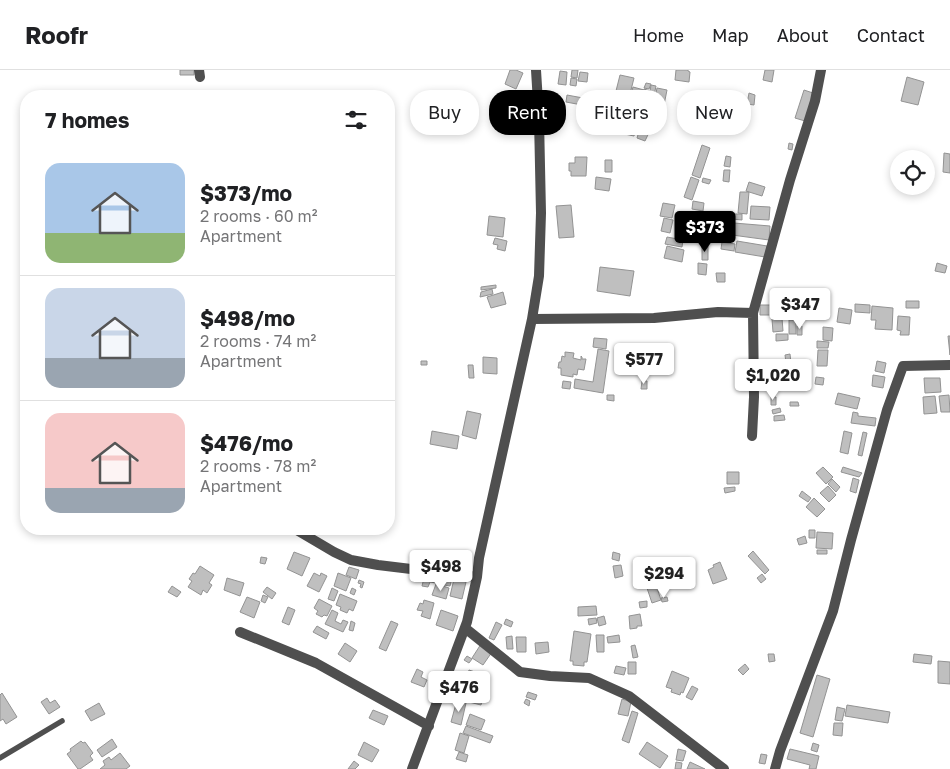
<!DOCTYPE html>
<meta charset="utf-8">
<style>
:root{--surface:#fff;--page:#f2f2f2;--text:#202124;--muted:#757577;--line:#e0e0e0;--accent:#000}
body{margin:0;font-family:"Golos Text",sans-serif;background:var(--page);color:var(--text);height:100vh;display:flex;flex-direction:column;font-size:19px;white-space:nowrap}
*{box-sizing:border-box;margin:0}
p{font-size:16px;color:var(--muted)}
.icon{flex:none;width:28px;height:28px;fill:none;stroke:currentColor;stroke-width:2;stroke-linecap:round;stroke-linejoin:round}
.map{position:relative;flex:1;overflow:hidden}
.side{position:absolute;left:20px;top:20px;width:375px;height:445px;display:flex;flex-direction:column;background:var(--surface);border-radius:20px;box-shadow:0 2px 8px #0003}
.side>*{flex:none}
.top-card{position:absolute;left:410px;top:20px;width:465px;height:45px;display:flex;gap:10px}
.tools{position:absolute;left:890px;top:80px;display:grid;gap:10px}
.tools a{display:grid;place-items:center;width:45px;height:45px;border-radius:50%;background:var(--surface);box-shadow:0 2px 8px #0003;font-size:25px}
.price{position:absolute;translate:-50% -42px;padding:0 11px;border-radius:5px;background:#fff;color:#222;font-size:16px;line-height:32px;filter:drop-shadow(0 1px 2px #0008)}
.price::after{content:'';position:absolute;left:50%;top:30px;width:15px;height:11px;margin-left:-8px;background:inherit;clip-path:polygon(0 0,100% 0,50% 100%)}
.price.on{background:var(--accent);color:#fff}
ul{padding:0;list-style:none}
li{display:flex;align-items:center;gap:15px;height:125px;padding:0 25px}
li+li{border-top:1px solid var(--line)}
li span{display:grid;place-items:center;flex:none;width:140px;height:100px;border-radius:15px;color:#555}
li>.icon{margin-inline-start:auto}
span .icon{width:60px;height:60px;fill:#fffc;stroke-width:1}
li b{font-size:21px}
h2{display:flex;justify-content:space-between;align-items:center;height:60px;padding:0 25px;font-size:21px}
.chip{padding:0 18px;border-radius:20px;background:var(--surface);box-shadow:0 2px 8px #0003;font-size:18px;line-height:45px}
.chip.on{background:var(--accent);color:#fff}
header{display:flex;align-items:center;gap:30px;box-sizing:border-box;height:70px;padding:0 25px;background:var(--surface);border-bottom:1px solid var(--line)}
header strong{font-size:24px}
nav{display:flex;gap:28px;margin-inline-start:auto;font-size:18px}
.map>svg:first-child{display:block}
.building{fill:#bfbfbf;stroke:#939393}
.lines{fill:none;stroke-linecap:round;stroke-linejoin:round}
.lane{stroke:#4f4f4f;stroke-width:5.5}
.street{stroke:#4f4f4f;stroke-width:10}
</style>
<header>
<strong>Roofr</strong>
<nav><a>Home</a><a>Map</a><a>About</a><a>Contact</a></nav>
</header>
<div class="map">
<svg width="950" height="699" viewBox="0 0 950 699">
<rect width="100%" height="100%" fill="#fff"/>
<path class="building" d="M 180,0 L 194,0 L 194,5 L 180,5 Z
M 510,0 L 516,0 L 523,3 L 516,19 L 505,14 Z
M 572,0 L 578,0 L 577,8 L 571,7 Z
M 676,0 L 688,0 L 688,1 L 690,2 L 689,12 L 675,10 Z
M 765,0 L 774,0 L 772,12 L 763,10 Z
M 560,1 L 567,2 L 566,15 L 558,14 Z
M 580,2 L 588,3 L 587,12 L 578,11 Z
M 620,5 L 634,8 L 629,28 L 622,26 L 623,23 L 616,21 Z
M 907,7 L 924,12 L 918,35 L 901,31 Z
M 571,8 L 577,9 L 576,16 L 570,15 Z
M 646,13 L 651,14 L 649,19 L 644,18 Z
M 651,15 L 656,16 L 652,36 L 641,34 L 644,19 L 650,21 Z
M 633,17 L 644,20 L 640,34 L 629,31 Z
M 657,18 L 667,20 L 664,35 L 654,33 Z
M 804,20 L 813,23 L 805,51 L 795,48 Z
M 749,23 L 755,25 L 754,35 L 747,34 Z
M 567,25 L 583,28 L 582,35 L 566,32 Z
M 509,27 L 521,31 L 516,47 L 504,43 Z
M 652,36 L 663,37 L 662,41 L 652,39 Z
M 689,44 L 702,46 L 701,53 L 688,50 Z
M 624,46 L 638,50 L 634,66 L 620,63 Z
M 642,51 L 653,54 L 645,71 L 637,68 Z
M 789,73 L 793,74 L 792,80 L 788,79 Z
M 702,75 L 710,78 L 700,108 L 692,105 Z
M 944,83 L 950,84 L 950,103 L 943,102 Z
M 726,86 L 731,87 L 730,97 L 724,96 Z
M 575,87 L 587,87 L 586,106 L 571,106 L 571,101 L 569,101 L 569,93 L 575,93 Z
M 605,90 L 612,90 L 612,102 L 605,102 Z
M 724,100 L 730,100 L 729,112 L 723,111 Z
M 596,107 L 611,109 L 609,121 L 595,119 Z
M 691,107 L 699,110 L 692,130 L 684,127 Z
M 703,108 L 711,110 L 709,114 L 702,112 Z
M 749,112 L 765,117 L 762,126 L 746,121 Z
M 740,122 L 749,122 L 747,144 L 738,143 Z
M 693,131 L 704,133 L 703,141 L 692,139 Z
M 663,133 L 675,135 L 672,148 L 660,146 Z
M 571,135 L 574,167 L 559,168 L 556,136 Z
M 751,136 L 770,137 L 769,150 L 750,149 Z
M 733,144 L 742,144 L 742,150 L 732,149 Z
M 489,146 L 505,148 L 503,167 L 487,165 Z
M 696,147 L 709,148 L 708,164 L 695,163 Z
M 664,148 L 673,150 L 670,163 L 661,161 Z
M 734,153 L 770,156 L 769,170 L 732,165 Z
M 722,154 L 732,154 L 732,162 L 722,161 Z
M 667,167 L 683,170 L 682,177 L 665,174 Z
M 495,168 L 507,171 L 505,181 L 497,179 L 498,175 L 493,174 Z
M 737,171 L 767,176 L 765,187 L 735,182 Z
M 722,172 L 735,174 L 734,181 L 721,179 Z
M 667,176 L 684,180 L 682,192 L 664,188 Z
M 702,176 L 708,176 L 708,190 L 702,190 Z
M 698,193 L 707,194 L 706,205 L 698,204 Z
M 937,193 L 947,196 L 945,203 L 935,201 Z
M 600,197 L 634,201 L 630,226 L 597,221 Z
M 716,203 L 725,203 L 725,212 L 717,212 Z
M 496,215 L 496,218 L 481,220 L 481,217 Z
M 492,219 L 493,224 L 480,227 L 481,222 Z
M 503,222 L 506,234 L 491,238 L 487,227 Z
M 906,231 L 919,231 L 919,238 L 906,238 Z
M 855,234 L 870,235 L 870,243 L 855,242 Z
M 760,235 L 774,235 L 774,245 L 760,245 Z
M 872,236 L 893,238 L 892,260 L 875,259 L 876,250 L 871,250 Z
M 778,237 L 794,238 L 794,246 L 778,246 Z
M 839,238 L 852,240 L 850,254 L 837,252 Z
M 898,246 L 910,247 L 909,265 L 900,265 L 901,261 L 897,260 Z
M 782,248 L 783,261 L 773,262 L 772,249 Z
M 789,250 L 796,250 L 796,264 L 789,264 Z
M 797,256 L 802,256 L 802,265 L 797,265 Z
M 823,257 L 833,258 L 832,271 L 823,270 Z
M 776,264 L 788,264 L 788,270 L 776,271 Z
M 948,266 L 950,266 L 950,285 Z
M 594,268 L 607,269 L 606,279 L 593,277 Z
M 817,271 L 829,272 L 828,278 L 817,278 Z
M 598,279 L 609,281 L 603,323 L 574,318 L 575,309 L 593,312 Z
M 818,280 L 828,280 L 827,296 L 817,296 Z
M 565,282 L 574,283 L 573,288 L 581,290 L 581,286 L 582,287 L 582,289 L 586,289 L 584,300 L 578,299 L 577,305 L 573,304 L 573,307 L 561,305 L 561,298 L 558,298 L 559,292 L 561,292 L 562,286 L 565,287 Z
M 790,284 L 791,293 L 786,293 L 785,285 Z
M 483,287 L 497,288 L 497,304 L 483,303 Z
M 421,291 L 427,291 L 427,295 L 421,295 Z
M 877,291 L 886,293 L 884,303 L 875,301 Z
M 468,295 L 473,295 L 474,308 L 469,308 Z
M 777,303 L 783,303 L 782,319 L 775,319 Z
M 785,304 L 793,304 L 793,311 L 785,311 Z
M 873,305 L 885,307 L 883,318 L 872,316 Z
M 816,307 L 824,308 L 823,315 L 815,314 Z
M 924,308 L 940,308 L 941,322 L 925,323 Z
M 563,311 L 571,312 L 570,319 L 562,318 Z
M 642,311 L 647,311 L 647,319 L 641,319 Z
M 838,323 L 860,328 L 857,339 L 835,334 Z
M 607,325 L 614,325 L 614,331 L 607,330 Z
M 949,325 L 950,342 L 941,342 L 939,326 Z
M 935,326 L 937,343 L 924,344 L 923,327 Z
M 771,327 L 776,327 L 776,335 L 771,335 Z
M 790,332 L 798,332 L 799,336 L 790,336 Z
M 780,338 L 781,342 L 773,344 L 772,340 Z
M 467,341 L 481,344 L 476,369 L 462,365 Z
M 853,342 L 858,343 L 858,346 L 876,348 L 875,356 L 851,353 Z
M 784,345 L 785,350 L 774,351 L 774,346 Z
M 432,361 L 459,366 L 457,379 L 430,374 Z
M 844,361 L 852,363 L 848,384 L 840,382 Z
M 863,362 L 867,363 L 862,386 L 858,385 Z
M 823,397 L 833,407 L 826,414 L 816,403 Z
M 843,397 L 862,403 L 859,407 L 841,402 Z
M 727,402 L 739,402 L 739,414 L 727,414 Z
M 853,408 L 859,410 L 856,423 L 850,421 Z
M 832,409 L 840,417 L 836,422 L 828,414 Z
M 828,416 L 836,425 L 829,432 L 820,423 Z
M 735,417 L 735,421 L 725,423 L 724,418 Z
M 802,421 L 811,428 L 808,432 L 799,426 Z
M 814,428 L 825,439 L 817,447 L 806,437 Z
M 809,460 L 815,460 L 815,468 L 809,468 Z
M 817,462 L 833,463 L 832,479 L 816,478 Z
M 805,466 L 807,473 L 799,475 L 797,469 Z
M 817,480 L 827,480 L 827,484 L 817,484 Z
M 753,481 L 769,500 L 765,504 L 748,486 Z
M 294,482 L 310,488 L 302,506 L 287,499 Z
M 613,482 L 620,484 L 619,491 L 612,489 Z
M 261,487 L 267,488 L 265,494 L 260,493 Z
M 720,492 L 727,509 L 713,514 L 708,500 L 714,497 L 713,495 Z
M 621,495 L 623,506 L 615,508 L 613,496 Z
M 200,496 L 214,505 L 209,513 L 212,515 L 207,523 L 203,520 L 201,525 L 188,517 L 192,511 L 189,509 L 193,503 L 195,504 Z
M 349,497 L 359,500 L 356,509 L 346,505 Z
M 314,503 L 320,506 L 321,503 L 327,506 L 319,522 L 307,516 Z
M 338,503 L 351,508 L 346,521 L 334,516 Z
M 425,504 L 438,507 L 436,513 L 430,512 L 428,517 L 422,516 Z
M 762,504 L 766,509 L 761,513 L 757,508 Z
M 440,505 L 452,508 L 450,516 L 438,514 Z
M 227,508 L 244,513 L 240,526 L 224,520 Z
M 454,509 L 466,512 L 462,529 L 450,526 Z
M 359,510 L 364,512 L 362,518 L 360,517 L 361,514 L 358,513 Z
M 436,514 L 449,518 L 446,529 L 432,525 Z
M 656,515 L 661,530 L 652,533 L 647,518 Z
M 172,516 L 181,522 L 177,527 L 168,522 Z
M 267,517 L 276,523 L 272,529 L 263,522 Z
M 332,518 L 338,521 L 334,531 L 328,529 Z
M 352,518 L 356,520 L 354,525 L 350,523 Z
M 340,524 L 357,531 L 353,541 L 349,539 L 347,543 L 340,540 L 341,537 L 336,535 Z
M 263,525 L 268,527 L 265,533 L 261,531 Z
M 247,527 L 260,532 L 254,548 L 240,542 Z
M 667,527 L 668,531 L 662,532 L 661,528 Z
M 319,529 L 332,536 L 327,546 L 324,545 L 322,547 L 316,544 L 318,541 L 314,538 Z
M 424,530 L 434,533 L 430,549 L 421,546 L 423,541 L 417,540 L 420,533 L 423,534 Z
M 647,531 L 647,537 L 640,538 L 639,532 Z
M 596,536 L 597,545 L 578,546 L 578,537 Z
M 288,537 L 295,540 L 289,555 L 282,552 Z
M 332,540 L 338,543 L 335,551 L 341,554 L 343,550 L 348,552 L 343,562 L 325,554 Z
M 441,540 L 458,546 L 453,561 L 436,555 Z
M 640,544 L 642,556 L 637,556 L 637,558 L 630,559 L 629,546 Z
M 604,546 L 606,554 L 599,556 L 597,548 Z
M 596,548 L 597,553 L 589,555 L 588,549 Z
M 506,549 L 513,552 L 511,557 L 504,554 Z
M 351,551 L 355,553 L 353,561 L 349,560 Z
M 391,551 L 398,554 L 386,581 L 379,578 Z
M 496,552 L 502,555 L 494,570 L 489,568 Z
M 317,556 L 329,563 L 326,569 L 313,562 Z
M 574,561 L 591,564 L 587,592 L 584,592 L 584,596 L 573,595 L 573,591 L 570,591 Z
M 596,565 L 604,565 L 604,582 L 597,582 Z
M 619,565 L 620,572 L 608,573 L 607,567 Z
M 512,566 L 513,579 L 507,579 L 506,567 Z
M 516,567 L 526,567 L 526,582 L 517,582 Z
M 548,572 L 549,582 L 536,584 L 535,573 Z
M 345,573 L 357,581 L 350,592 L 338,584 Z
M 481,574 L 492,582 L 483,595 L 472,588 Z
M 635,575 L 638,587 L 633,588 L 631,576 Z
M 768,584 L 774,584 L 775,591 L 769,592 Z
M 914,584 L 932,586 L 931,594 L 913,592 Z
M 467,586 L 472,589 L 469,593 L 464,590 Z
M 938,591 L 950,592 L 950,614 L 938,613 Z
M 628,592 L 636,592 L 636,604 L 628,604 Z
M 745,594 L 749,599 L 743,605 L 738,600 Z
M 616,596 L 626,598 L 624,605 L 614,603 Z
M 417,599 L 423,602 L 421,607 L 427,610 L 424,617 L 411,612 Z
M 469,600 L 478,603 L 475,610 L 467,607 Z
M 672,601 L 689,608 L 683,623 L 681,622 L 680,625 L 671,622 L 672,619 L 666,617 Z
M 817,605 L 830,609 L 813,667 L 800,663 Z
M 474,614 L 485,617 L 481,635 L 469,632 Z
M 692,616 L 698,619 L 692,630 L 686,627 Z
M 528,622 L 537,625 L 535,630 L 526,627 Z
M 2,623 L 17,647 L 6,654 L 3,649 L 0,651 L 0,625 Z
M 47,628 L 50,633 L 55,630 L 60,637 L 49,644 L 41,632 Z
M 526,629 L 530,631 L 529,636 L 524,633 Z
M 622,629 L 631,632 L 628,646 L 618,644 Z
M 457,630 L 466,633 L 461,655 L 451,652 Z
M 99,633 L 105,644 L 91,651 L 85,641 Z
M 847,635 L 890,642 L 888,653 L 845,646 Z
M 837,637 L 845,639 L 842,651 L 835,650 Z
M 373,640 L 388,646 L 384,655 L 369,648 Z
M 632,641 L 638,643 L 629,673 L 622,670 Z
M 470,644 L 485,650 L 481,660 L 466,655 Z
M 834,653 L 843,653 L 842,666 L 833,665 Z
M 466,656 L 493,666 L 490,673 L 463,663 Z
M 460,663 L 469,666 L 464,683 L 455,680 Z
M 112,669 L 117,677 L 102,687 L 97,680 Z
M 81,671 L 83,673 L 85,672 L 93,683 L 90,686 L 93,690 L 80,699 L 78,699 L 67,684 L 71,681 L 70,679 Z
M 364,672 L 379,680 L 372,692 L 358,685 Z
M 647,672 L 668,686 L 660,698 L 639,684 Z
M 813,673 L 819,675 L 817,682 L 811,680 Z
M 678,679 L 686,681 L 683,691 L 676,690 Z
M 790,679 L 819,686 L 816,699 L 809,699 L 810,695 L 787,689 Z
M 459,682 L 468,685 L 466,692 L 456,689 Z
M 120,683 L 130,696 L 126,699 L 100,699 L 105,695 L 103,691 L 109,687 L 111,690 Z
M 761,684 L 767,685 L 765,694 L 759,693 Z
M 354,691 L 359,695 L 355,699 L 348,699 Z
M 676,692 L 682,693 L 681,699 L 675,699 Z
M 690,692 L 705,699 L 687,699 Z"/>
<g class="lines">
<path class="lane" d="M 0,688 L 62,651"/>
<path class="street" d="M 199,0 L 200,7
M 532,249 L 654,248 L 718,242 L 753,243
M 752,366 L 754,327 L 753,243 L 790,110 L 815,31 L 821,0
M 295,459 L 334,482 L 351,490 L 378,495 L 477,507
M 465,558 L 520,602 L 550,606 L 589,608 L 629,626 L 724,699
M 240,562 L 316,593 L 429,656
M 412,699 L 467,552 L 477,507 L 479,488 L 532,249 L 539,206 L 541,143 L 539,49 L 536,0
M 775,699 L 780,681 L 833,541 L 851,470 L 887,340 L 903,296 L 950,295"/>
</g>
</svg>
<div class="tools">
<a><svg class="icon" aria-label="locate" viewBox="0 0 24 24"><circle cx="12" cy="12" r="6"/><path d="M12 2v4M12 18v4M2 12h4M18 12h4"/></svg></a>
</div>
<b class="price on" style="left:705px;top:183px">$373</b>
<b class="price" style="left:800px;top:260px">$347</b>
<b class="price" style="left:644px;top:315px">$577</b>
<b class="price" style="left:773px;top:331px">$1,020</b>
<b class="price" style="left:441px;top:522px">$498</b>
<b class="price" style="left:664px;top:529px">$294</b>
<b class="price" style="left:459px;top:643px">$476</b>
<div class="top-card">
<a class="chip">Buy</a>
<a class="chip on">Rent</a>
<a class="chip">Filters</a>
<a class="chip">New</a>
</div>
<section class="side">
<h2>7 homes<svg class="icon" aria-label="filters" viewBox="0 0 24 24"><path d="M4 7h16M4 17h16"/><circle cx="9" cy="7" r="2"/><circle cx="15" cy="17" r="2"/></svg></h2>
<ul>
<li><span style="background:linear-gradient(#a9c7e8 70%,#8fb573 0)"><svg class="icon" aria-label="home" viewBox="0 0 24 24"><path d="M3 11l9-7 9 7M6 9v11h12V9"/></svg></span><div><b>$373/mo</b><p>2 rooms · 60 m²</p><p>Apartment</p></div></li>
<li><span style="background:linear-gradient(#c9d6e8 70%,#9aa5b1 0)"><svg class="icon" aria-label="home" viewBox="0 0 24 24"><path d="M3 11l9-7 9 7M6 9v11h12V9"/></svg></span><div><b>$498/mo</b><p>2 rooms · 74 m²</p><p>Apartment</p></div></li>
<li><span style="background:linear-gradient(#f6c9c9 75%,#9aa5b1 0)"><svg class="icon" aria-label="home" viewBox="0 0 24 24"><path d="M3 11l9-7 9 7M6 9v11h12V9"/></svg></span><div><b>$476/mo</b><p>2 rooms · 78 m²</p><p>Apartment</p></div></li>
</ul>
</section>
</div>
